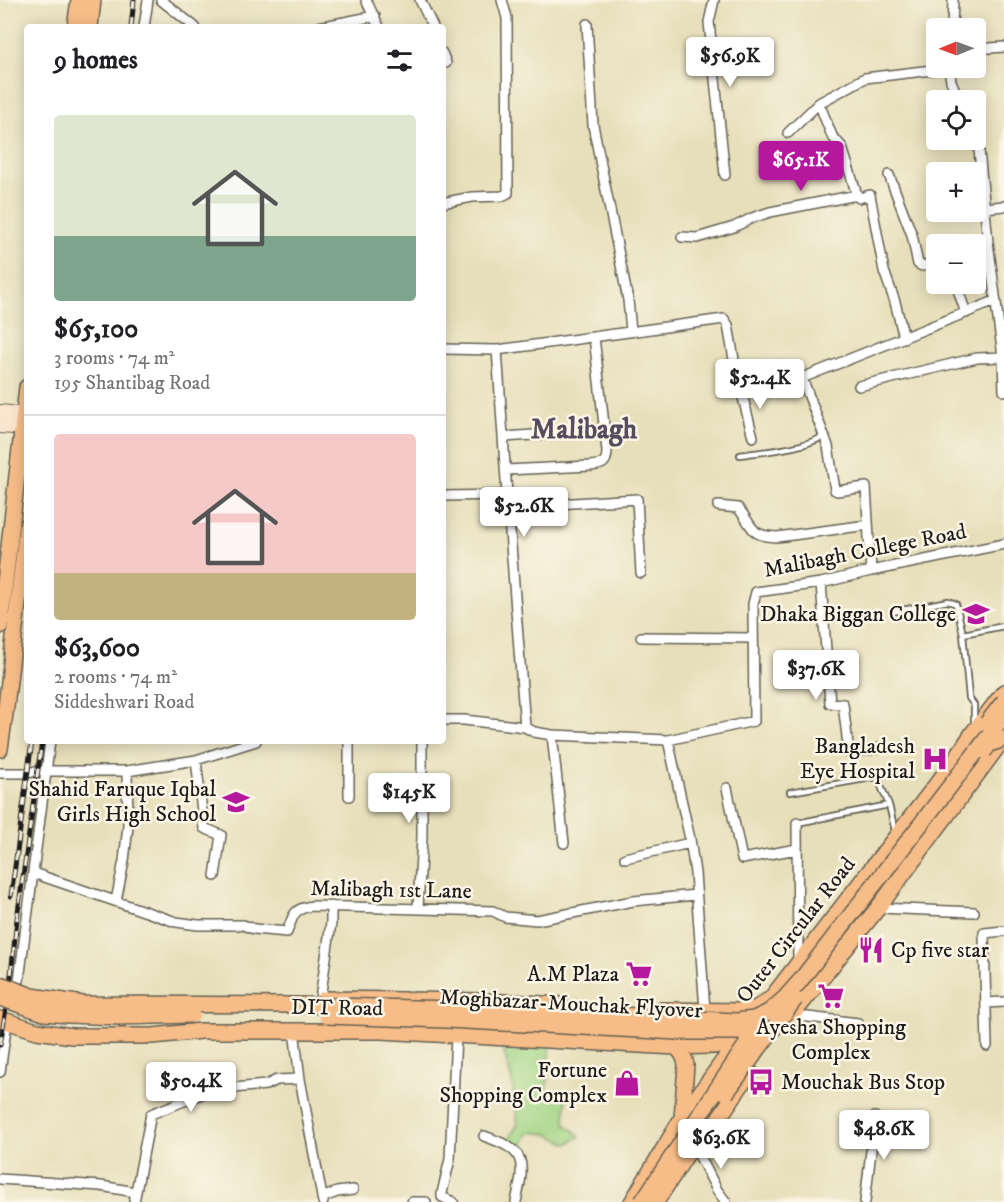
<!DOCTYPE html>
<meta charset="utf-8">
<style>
:root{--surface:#fff;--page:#f2f2f2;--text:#202124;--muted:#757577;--line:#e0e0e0;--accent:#b5179e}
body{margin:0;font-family:"IM FELL DW Pica",serif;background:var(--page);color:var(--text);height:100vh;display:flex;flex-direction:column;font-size:22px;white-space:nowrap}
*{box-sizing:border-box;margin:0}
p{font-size:20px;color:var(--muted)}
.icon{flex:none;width:33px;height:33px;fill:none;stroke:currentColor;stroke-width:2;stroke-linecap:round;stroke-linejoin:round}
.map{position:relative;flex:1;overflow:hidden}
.details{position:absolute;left:24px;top:24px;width:422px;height:720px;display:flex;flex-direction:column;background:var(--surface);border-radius:6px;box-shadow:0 3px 15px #0003}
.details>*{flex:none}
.needle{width:39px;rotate:269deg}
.tools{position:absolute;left:926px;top:18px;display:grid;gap:12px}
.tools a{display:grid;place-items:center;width:60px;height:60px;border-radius:6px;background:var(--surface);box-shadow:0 3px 15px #0003;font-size:30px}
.price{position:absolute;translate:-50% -51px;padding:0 14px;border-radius:6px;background:#fff;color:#222;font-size:20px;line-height:39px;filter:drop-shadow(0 2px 3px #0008)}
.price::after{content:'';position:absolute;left:50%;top:36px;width:18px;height:14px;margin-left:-9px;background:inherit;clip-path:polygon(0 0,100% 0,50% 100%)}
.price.current{background:var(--accent);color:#fff}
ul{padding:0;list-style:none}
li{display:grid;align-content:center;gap:12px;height:318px;padding:0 30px}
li+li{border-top:2px solid var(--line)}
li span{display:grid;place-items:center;height:186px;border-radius:6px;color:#555}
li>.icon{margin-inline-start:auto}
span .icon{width:108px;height:108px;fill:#fffc;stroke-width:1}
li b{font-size:26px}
h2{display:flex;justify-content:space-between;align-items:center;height:72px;padding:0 30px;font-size:26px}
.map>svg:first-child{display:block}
.green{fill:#a2d585;stroke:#5f7850;stroke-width:1.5}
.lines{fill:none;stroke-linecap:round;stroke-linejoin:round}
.lane-casing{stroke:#636053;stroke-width:8}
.street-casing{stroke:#636053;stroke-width:12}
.secondary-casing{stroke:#636053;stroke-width:16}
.primary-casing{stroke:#636053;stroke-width:18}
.lane{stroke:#fff;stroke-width:4.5}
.street{stroke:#fff;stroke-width:9}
.secondary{stroke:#fce5cf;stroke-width:14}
.primary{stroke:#f7bd88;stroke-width:15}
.rail-casing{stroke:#1c1c1c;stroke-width:5}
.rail{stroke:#fcf5e5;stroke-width:3;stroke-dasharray:9;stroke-linecap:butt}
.primary-bridge-casing{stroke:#636053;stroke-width:18;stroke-linecap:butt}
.primary-bridge{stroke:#f7bd88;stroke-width:15}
.labels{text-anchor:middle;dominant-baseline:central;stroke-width:5;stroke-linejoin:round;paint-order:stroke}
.street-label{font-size:22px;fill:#1c1c1c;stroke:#fcf5e5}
.poi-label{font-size:22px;fill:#1c1c1c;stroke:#fcf5e5;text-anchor:end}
.district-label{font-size:28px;font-weight:bold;fill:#554c5f;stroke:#fcf5e5}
</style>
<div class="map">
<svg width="1004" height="1202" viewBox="0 0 1004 1202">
<rect width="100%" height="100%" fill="#fcf5e5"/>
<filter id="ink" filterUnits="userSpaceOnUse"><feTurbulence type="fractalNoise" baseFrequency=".0167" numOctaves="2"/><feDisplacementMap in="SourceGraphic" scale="12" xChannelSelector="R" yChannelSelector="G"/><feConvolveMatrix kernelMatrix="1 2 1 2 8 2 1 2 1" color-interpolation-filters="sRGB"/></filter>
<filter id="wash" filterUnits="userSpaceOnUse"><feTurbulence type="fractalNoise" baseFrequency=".008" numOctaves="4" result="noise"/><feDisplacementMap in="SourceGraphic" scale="24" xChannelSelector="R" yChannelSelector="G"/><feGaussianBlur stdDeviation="1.35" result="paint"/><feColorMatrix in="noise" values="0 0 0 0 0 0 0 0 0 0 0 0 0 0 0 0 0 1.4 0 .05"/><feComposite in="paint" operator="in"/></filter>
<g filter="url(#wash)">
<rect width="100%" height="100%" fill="#e7dfba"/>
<path class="green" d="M 501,1041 L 549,1041 L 550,1069 L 546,1092 L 566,1099 L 565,1124 L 580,1136 L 568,1144 L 548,1134 L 529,1132 L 520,1150 L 507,1142 L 518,1124 L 512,1081 Z"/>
</g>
<g filter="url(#ink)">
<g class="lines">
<g class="lane-casing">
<path id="lane" d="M 740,455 C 768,451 800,449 825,436
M 892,612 L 948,601 L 956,604 L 963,634
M 974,722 L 974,705 L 969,698 L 963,634 L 1004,626
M 790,792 L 877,777 L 889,805 L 895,831
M 797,823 L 889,805"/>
</g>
<g class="street-casing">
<path id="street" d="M 161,0 L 195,27
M 366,0 L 379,27
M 420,0 L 433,27
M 714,0 L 709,22 L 725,175
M 587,24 L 593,125 L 628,300 L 631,331
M 144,27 L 148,0
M 319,27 L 375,16
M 952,28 L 953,0
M 975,49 L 1004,47
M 442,53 L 446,63 L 442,63
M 949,68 L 951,81 L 959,100
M 975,130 L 978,140 L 988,242 L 1003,357 L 1004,391
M 788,133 L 819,103 L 865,78 L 949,68
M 889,175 L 912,235 L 918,264 L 922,266 L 936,263
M 857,195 L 859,198 L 870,195 L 884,271 L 895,302 L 904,338
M 442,203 L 472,197 L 502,196 L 508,193 L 507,18 L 502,0
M 985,208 L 1004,206
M 682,237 L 697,238 L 734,227 L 752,218 L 770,212 L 857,195 L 842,147 L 832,136 L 819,103
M 956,284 L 966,313
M 442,349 L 497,350 L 724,319 L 728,325 L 737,377 L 741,390 L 802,378 L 828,446 L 835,490 L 837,491 L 866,487 L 871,571
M 497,350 L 506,480 L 525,727
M 802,378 L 995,301
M 859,386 L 977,358 L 1003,357
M 741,390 L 753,437
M 504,437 L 605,430
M 506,470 L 590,466 C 602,465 607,464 607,451 L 594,337
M 442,496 L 508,495
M 718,506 L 738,508 C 754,526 748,536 777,537 L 868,525
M 509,507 L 637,499 L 641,573
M 821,583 L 830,703 L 843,704 L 849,753 L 881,748
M 641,637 L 753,638
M 442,720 L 464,720 L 525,727 L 534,732 L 552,735 L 668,740 L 754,721 L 753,604 L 756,592 L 821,583 L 871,571 L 1004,544
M 552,735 L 564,843
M 668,740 L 690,839 L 695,873 L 705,1010
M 349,741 L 349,796
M 196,760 L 204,828 L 221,835 L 215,876
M 0,773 L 27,773 L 37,771 L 127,771 L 196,760 L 256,741
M 727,788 L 742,859 L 797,849
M 797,823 L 798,963
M 625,858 L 690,843
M 33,873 L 176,922 L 198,925 L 243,925 L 254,929 L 287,932 C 294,915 292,909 312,906 L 493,911 L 505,917 L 537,920 L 633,901 L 696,895
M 116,901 L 124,861 L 128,826 L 127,771
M 418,908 L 422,837 L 422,741
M 878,908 L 974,912
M 18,988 L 50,741
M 320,999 L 331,923 L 331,906
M 986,1003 L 1004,1002
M 791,1015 L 858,1023
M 294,1030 L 300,1079 L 323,1202
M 987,1046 L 984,937 L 984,933 L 1004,931
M 0,1072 L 7,1022
M 484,1136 C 527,1151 525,1160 516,1202
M 697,1151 L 717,1190 L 726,1202
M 0,1179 L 101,1186 L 135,1192
M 322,1198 L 337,1192 L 353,1190
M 134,1202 L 151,1114 L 212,1090 L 266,1085 L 277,1080 L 300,1079
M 412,1202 L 426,1202
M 453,1202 L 442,1197 L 442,1193 L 450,1159 L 456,1036
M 865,1202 L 875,1117"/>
</g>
<g class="secondary-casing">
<path id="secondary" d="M 0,412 L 27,415
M 0,426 L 27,428"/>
</g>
<g class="primary-casing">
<path id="primary" d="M 75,27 L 79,0
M 90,27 L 93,0
M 0,626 L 27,387
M 0,749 L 6,707 L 27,526
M 324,999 L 485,1001 L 561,1005
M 659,1010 L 743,1011 L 757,1008 L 767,1001
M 756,1018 L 953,763 L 972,734 L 1004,692
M 0,1019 L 37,1031 L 72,1036 L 153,1036 L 201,1031 L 381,1031 L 676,1047 L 741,1045 L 755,1042
M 789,1019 L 878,908 L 1004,738
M 676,1047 C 682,1052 685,1057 686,1065 L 682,1118
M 698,1149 L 750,1072
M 632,1202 L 682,1118 L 737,1042"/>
</g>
<use href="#lane" class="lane"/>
<use href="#street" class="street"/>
<use href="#secondary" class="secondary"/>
<use href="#primary" class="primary"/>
<g class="rail-casing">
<path id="rail" d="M 131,27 L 134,0
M 11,896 L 32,741
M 0,1045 L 10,984 L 17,919 L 42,741"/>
</g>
<use href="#rail" class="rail"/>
<g class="primary-bridge-casing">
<path id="primary-bridge" d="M 987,723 L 1004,701
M 984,751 L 990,744 L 1004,739
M 0,984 L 32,996 L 83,1004 L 297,1005 L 453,1009 L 578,1013 L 737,1021 L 754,1019 L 769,1012 L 785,998 L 800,981 L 1004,716
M 0,998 L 44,1013 L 68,1015 L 118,1017 L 192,1015
M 327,1016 L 447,1020 L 678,1032 L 754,1032
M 726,1093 L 795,999
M 642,1202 L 758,1027
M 656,1202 L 703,1129"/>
</g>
<use href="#primary-bridge" class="primary-bridge"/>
</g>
</g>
<defs>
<g id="university-bare" transform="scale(2.07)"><path d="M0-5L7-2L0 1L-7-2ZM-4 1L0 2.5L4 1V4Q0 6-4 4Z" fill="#b5179e" stroke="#fcf5e5" stroke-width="2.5" paint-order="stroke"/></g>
<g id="hospital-bare" transform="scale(2.07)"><path d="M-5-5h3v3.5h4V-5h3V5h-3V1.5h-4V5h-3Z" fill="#b5179e" stroke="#fcf5e5" stroke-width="2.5" paint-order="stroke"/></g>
<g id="school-bare" transform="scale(2.07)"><path d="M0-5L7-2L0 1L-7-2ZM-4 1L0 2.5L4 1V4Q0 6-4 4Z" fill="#b5179e" stroke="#fcf5e5" stroke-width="2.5" paint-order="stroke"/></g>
<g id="restaurant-bare" transform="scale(2.07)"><path d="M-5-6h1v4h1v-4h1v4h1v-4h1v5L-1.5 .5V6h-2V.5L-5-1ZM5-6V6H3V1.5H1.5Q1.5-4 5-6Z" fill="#b5179e" stroke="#fcf5e5" stroke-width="2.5" paint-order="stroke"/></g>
<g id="supermarket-bare" transform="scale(2.07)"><path d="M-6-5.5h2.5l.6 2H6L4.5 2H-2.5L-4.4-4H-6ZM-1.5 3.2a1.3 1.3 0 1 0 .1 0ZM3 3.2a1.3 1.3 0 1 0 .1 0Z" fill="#b5179e" stroke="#fcf5e5" stroke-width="2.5" paint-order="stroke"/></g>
<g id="bus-bare" transform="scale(2.07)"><path d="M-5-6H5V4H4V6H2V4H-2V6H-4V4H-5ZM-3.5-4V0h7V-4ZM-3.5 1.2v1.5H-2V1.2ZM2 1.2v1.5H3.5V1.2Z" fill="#b5179e" stroke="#fcf5e5" stroke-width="2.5" paint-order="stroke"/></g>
<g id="shop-bare" transform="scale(2.07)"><path d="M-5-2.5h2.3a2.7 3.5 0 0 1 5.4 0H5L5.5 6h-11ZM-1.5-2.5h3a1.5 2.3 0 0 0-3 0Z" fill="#b5179e" stroke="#fcf5e5" stroke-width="2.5" paint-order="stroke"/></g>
</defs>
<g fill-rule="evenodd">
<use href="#university-bare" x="976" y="614"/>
<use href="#hospital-bare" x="935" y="759"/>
<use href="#school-bare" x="236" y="802"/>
<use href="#restaurant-bare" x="871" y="950"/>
<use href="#supermarket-bare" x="639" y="974"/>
<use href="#supermarket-bare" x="831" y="996"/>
<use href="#bus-bare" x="761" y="1082"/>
<use href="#shop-bare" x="627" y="1083"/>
</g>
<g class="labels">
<g class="street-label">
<text transform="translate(865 551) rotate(-11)">Malibagh College Road</text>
<text transform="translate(391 890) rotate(1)">Malibagh 1st Lane</text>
<text transform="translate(796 930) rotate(-52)">Outer Circular Road</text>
<text transform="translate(571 1004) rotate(3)">Moghbazar-Mouchak Flyover</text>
<text transform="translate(337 1008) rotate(1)">DIT Road</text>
</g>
<g class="poi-label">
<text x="956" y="614">Dhaka Biggan College</text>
<text x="915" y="746">Bangladesh<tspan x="915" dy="25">Eye Hospital</tspan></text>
<text x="216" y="789">Shahid Faruque Iqbal<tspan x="216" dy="25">Girls High School</tspan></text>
<text x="891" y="950" text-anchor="start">Cp five star</text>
<text x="619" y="974">A.M Plaza</text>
<text x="831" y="1027" text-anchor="middle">Ayesha Shopping<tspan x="831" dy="25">Complex</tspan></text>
<text x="607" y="1070">Fortune<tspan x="607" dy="25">Shopping Complex</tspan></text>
<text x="781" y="1082" text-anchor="start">Mouchak Bus Stop</text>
</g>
<g class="district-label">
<text x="584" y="429">Malibagh</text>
</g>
</g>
</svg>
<div class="tools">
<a><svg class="needle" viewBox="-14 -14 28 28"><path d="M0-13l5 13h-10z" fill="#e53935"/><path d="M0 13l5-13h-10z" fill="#757577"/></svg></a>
<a><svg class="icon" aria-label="locate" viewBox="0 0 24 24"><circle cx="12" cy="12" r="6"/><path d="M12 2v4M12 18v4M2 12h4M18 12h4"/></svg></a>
<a>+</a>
<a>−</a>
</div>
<b class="price" style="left:730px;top:88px">$56.9K</b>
<b class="price current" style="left:801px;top:192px">$65.1K</b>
<b class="price" style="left:760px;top:410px">$52.4K</b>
<b class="price" style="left:524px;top:538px">$52.6K</b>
<b class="price" style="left:816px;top:701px">$37.6K</b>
<b class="price" style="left:409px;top:824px">$145K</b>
<b class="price" style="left:191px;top:1113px">$50.4K</b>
<b class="price" style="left:884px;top:1161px">$48.6K</b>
<b class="price" style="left:721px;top:1170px">$63.6K</b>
<section class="details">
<h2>9 homes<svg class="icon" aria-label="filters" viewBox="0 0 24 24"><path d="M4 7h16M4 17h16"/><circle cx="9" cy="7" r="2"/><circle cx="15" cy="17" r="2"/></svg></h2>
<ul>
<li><span style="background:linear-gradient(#dfe7d0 65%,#7fa58c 0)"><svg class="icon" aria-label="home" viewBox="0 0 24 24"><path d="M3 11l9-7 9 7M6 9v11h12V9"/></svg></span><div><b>$65,100</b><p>3 rooms · 74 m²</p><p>195 Shantibag Road</p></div></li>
<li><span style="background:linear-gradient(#f6c9c9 75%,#c2b280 0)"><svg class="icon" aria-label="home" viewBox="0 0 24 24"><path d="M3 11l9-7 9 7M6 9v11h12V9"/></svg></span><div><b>$63,600</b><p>2 rooms · 74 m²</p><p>Siddeshwari Road</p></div></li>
</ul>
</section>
</div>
